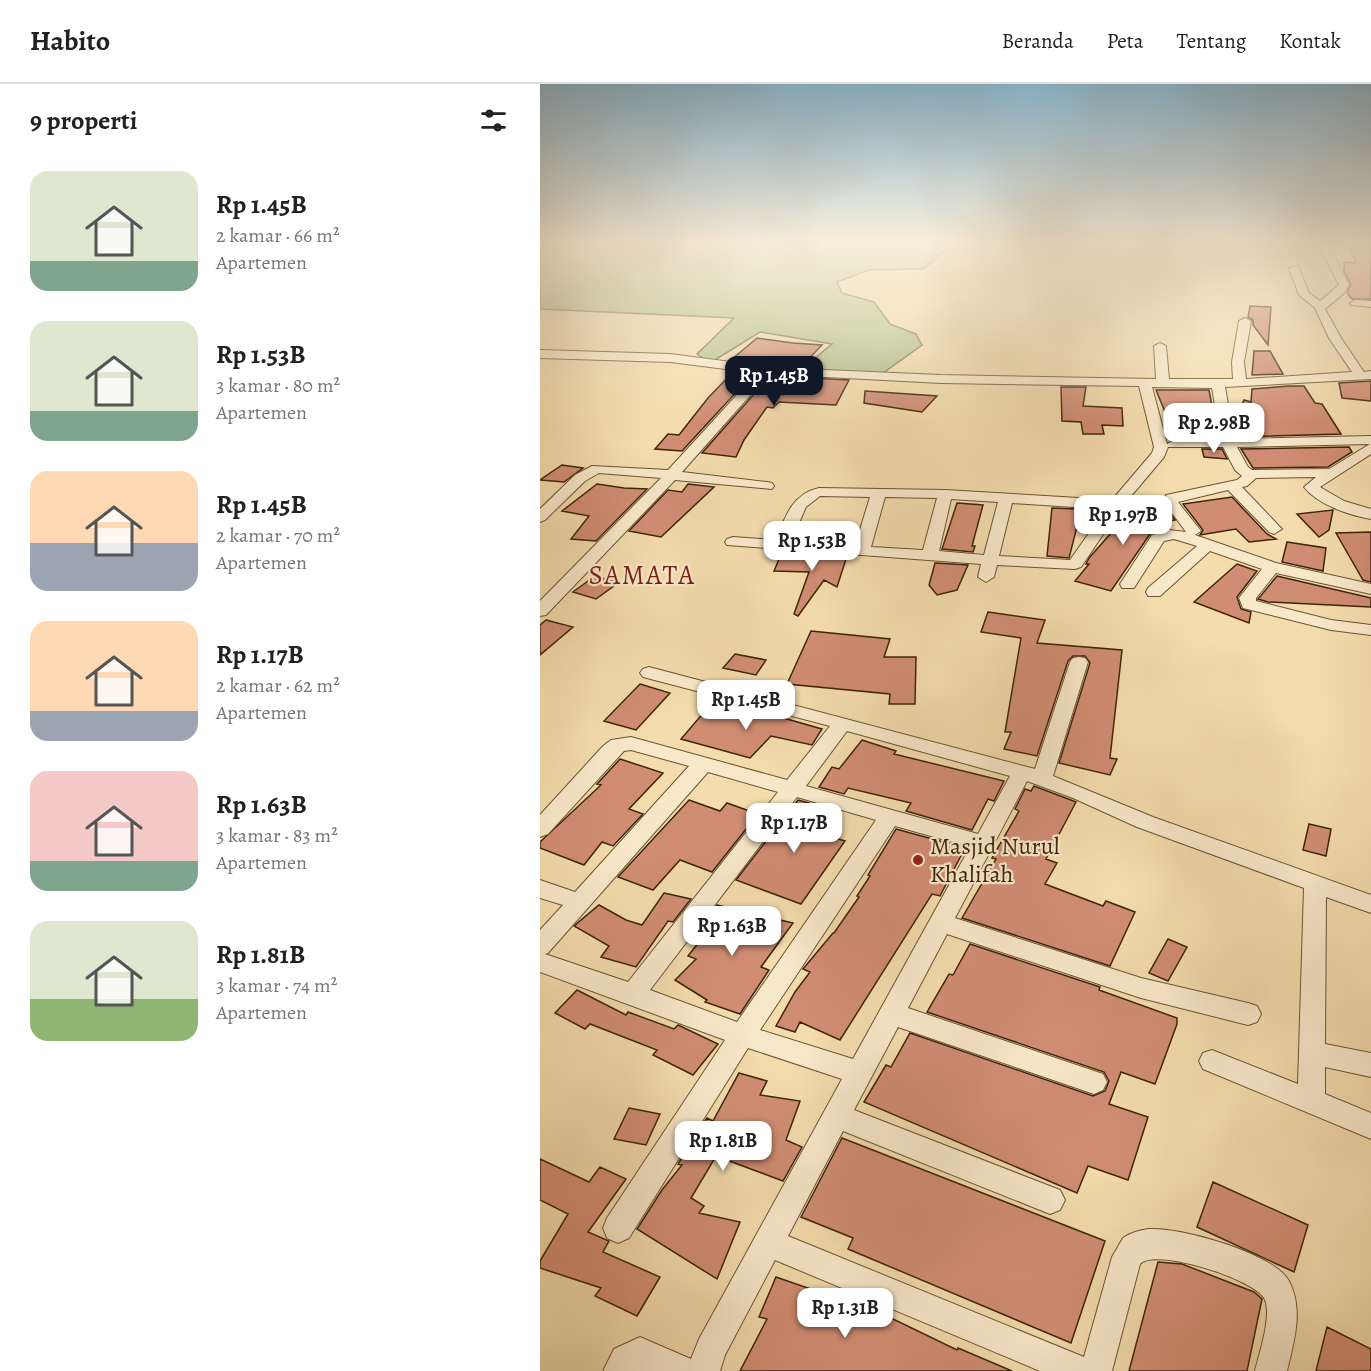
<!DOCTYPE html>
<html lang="id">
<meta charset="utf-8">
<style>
:root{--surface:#fff;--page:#f6f6f6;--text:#222;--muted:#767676;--line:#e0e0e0;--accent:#111827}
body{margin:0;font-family:Alegreya,serif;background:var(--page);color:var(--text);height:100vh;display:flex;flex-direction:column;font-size:22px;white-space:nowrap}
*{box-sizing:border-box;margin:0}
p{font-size:20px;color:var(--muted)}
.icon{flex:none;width:33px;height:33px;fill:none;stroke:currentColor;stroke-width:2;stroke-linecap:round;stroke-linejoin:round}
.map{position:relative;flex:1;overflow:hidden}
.panel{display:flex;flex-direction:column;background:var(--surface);width:540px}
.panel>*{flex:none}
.price{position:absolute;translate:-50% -51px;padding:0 14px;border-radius:12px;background:#fff;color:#222;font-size:20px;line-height:39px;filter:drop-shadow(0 2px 3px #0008)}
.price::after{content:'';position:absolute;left:50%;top:36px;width:18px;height:14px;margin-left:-9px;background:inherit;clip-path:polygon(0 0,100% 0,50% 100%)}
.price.on{background:var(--accent);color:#fff}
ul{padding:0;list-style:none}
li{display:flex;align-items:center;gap:18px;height:150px;padding:0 30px}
li span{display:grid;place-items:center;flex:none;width:168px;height:120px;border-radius:18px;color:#555}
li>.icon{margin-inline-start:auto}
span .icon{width:72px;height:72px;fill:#fffc;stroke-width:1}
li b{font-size:26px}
h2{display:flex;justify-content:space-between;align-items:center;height:72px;padding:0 30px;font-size:26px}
header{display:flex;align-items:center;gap:36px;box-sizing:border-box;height:84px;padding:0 30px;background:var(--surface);border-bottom:2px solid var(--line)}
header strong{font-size:28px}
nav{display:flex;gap:33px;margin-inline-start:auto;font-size:21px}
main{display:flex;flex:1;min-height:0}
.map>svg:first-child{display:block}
.green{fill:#b5c28f;stroke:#79744c;stroke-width:1.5}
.building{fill:#d18d74;stroke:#3d2509;stroke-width:1.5}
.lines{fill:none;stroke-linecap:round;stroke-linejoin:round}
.street-casing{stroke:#6b5332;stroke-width:2}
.street{fill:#f8e8ca;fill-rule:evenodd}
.poi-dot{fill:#8f2418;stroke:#f8e8ca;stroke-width:2}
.labels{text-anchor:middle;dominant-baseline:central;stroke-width:4.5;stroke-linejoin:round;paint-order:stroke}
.poi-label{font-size:24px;fill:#3d2509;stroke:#f8e8ca;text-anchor:start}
.quarter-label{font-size:27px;letter-spacing:1.5px;fill:#7a1f14;stroke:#f8e8ca}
</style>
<header>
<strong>Habito</strong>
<nav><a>Beranda</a><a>Peta</a><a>Tentang</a><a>Kontak</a></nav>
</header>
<main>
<section class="panel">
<h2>9 properti<svg class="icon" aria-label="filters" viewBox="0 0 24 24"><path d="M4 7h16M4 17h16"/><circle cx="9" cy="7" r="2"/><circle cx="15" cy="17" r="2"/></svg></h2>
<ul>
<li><span style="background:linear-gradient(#dfe7d0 75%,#7fa58c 0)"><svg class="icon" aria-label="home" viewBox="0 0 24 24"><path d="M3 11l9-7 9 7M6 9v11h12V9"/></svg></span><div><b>Rp 1.45B</b><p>2 kamar · 66 m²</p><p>Apartemen</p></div></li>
<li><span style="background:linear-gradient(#dfe7d0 75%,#7fa58c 0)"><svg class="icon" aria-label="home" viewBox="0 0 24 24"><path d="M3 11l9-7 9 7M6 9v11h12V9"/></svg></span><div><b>Rp 1.53B</b><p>3 kamar · 80 m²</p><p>Apartemen</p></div></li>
<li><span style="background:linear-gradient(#ffd9b3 60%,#9aa5b1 0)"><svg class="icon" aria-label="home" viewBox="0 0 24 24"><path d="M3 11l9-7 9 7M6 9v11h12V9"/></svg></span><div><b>Rp 1.45B</b><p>2 kamar · 70 m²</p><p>Apartemen</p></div></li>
<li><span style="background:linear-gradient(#ffd9b3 75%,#9aa5b1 0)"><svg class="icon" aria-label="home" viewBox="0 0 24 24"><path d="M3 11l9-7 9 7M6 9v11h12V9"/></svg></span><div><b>Rp 1.17B</b><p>2 kamar · 62 m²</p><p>Apartemen</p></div></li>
<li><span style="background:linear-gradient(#f6c9c9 75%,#7fa58c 0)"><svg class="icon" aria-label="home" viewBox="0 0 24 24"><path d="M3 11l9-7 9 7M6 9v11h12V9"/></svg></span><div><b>Rp 1.63B</b><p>3 kamar · 83 m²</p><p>Apartemen</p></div></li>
<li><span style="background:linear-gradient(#dfe7d0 65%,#8fb573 0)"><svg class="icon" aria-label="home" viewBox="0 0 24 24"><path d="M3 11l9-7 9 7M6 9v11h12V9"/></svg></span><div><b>Rp 1.81B</b><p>3 kamar · 74 m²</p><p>Apartemen</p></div></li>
</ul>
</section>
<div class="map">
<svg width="831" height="1287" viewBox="0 0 831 1287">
<rect width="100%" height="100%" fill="#f4dcad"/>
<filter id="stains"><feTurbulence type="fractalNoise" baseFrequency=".00333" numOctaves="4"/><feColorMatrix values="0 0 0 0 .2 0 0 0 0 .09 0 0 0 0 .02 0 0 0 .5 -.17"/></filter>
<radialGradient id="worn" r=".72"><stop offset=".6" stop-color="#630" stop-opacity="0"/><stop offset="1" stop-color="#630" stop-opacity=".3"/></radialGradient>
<path class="green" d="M 0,158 L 413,158 L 384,185 L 329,186 L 297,198 L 302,209 L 334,218 L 350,240 L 376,250 L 382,261 L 339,292 L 263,284 L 292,260 L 220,248 L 170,279 L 157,270 L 194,234 L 0,225 Z"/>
<path class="building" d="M 809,162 L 831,163 L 831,215 L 812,215 L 807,209 L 811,200 L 804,187 L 804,178 L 816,179 Z
M 710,222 L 731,223 L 728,261 L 713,241 L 713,236 L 708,233 Z
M 217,254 L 253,259 L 282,261 L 261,283 L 191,276 Z
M 714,267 L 730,267 L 743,290 L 712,291 Z
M 193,288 L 212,291 L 142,367 L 115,365 L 128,350 L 139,351 L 168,314 Z
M 230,292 L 309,296 L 296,321 L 239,318 L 233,324 L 227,323 L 204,356 L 196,373 L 162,369 Z
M 831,297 L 831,317 L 802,314 L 799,299 Z
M 749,302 L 764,302 L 775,319 L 782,320 L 801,350 L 696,353 L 694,339 L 704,316 L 711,318 L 712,305 Z
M 521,303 L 546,303 L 543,322 L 582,324 L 583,342 L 562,341 L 564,350 L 543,350 L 541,338 L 522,337 Z
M 616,306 L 669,306 L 678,353 L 659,354 L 653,328 L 625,328 Z
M 325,307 L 397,312 L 382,328 L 324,319 Z
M 809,363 L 812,368 L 788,383 L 713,384 L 701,365 Z
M 662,365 L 682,365 L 687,375 L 664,373 Z
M 22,381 L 43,384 L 24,398 L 0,396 Z
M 57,400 L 84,404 L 107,405 L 56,457 L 31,455 L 49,432 L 22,427 Z
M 148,400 L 174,403 L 121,453 L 89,447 L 128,406 L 142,408 Z
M 692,413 L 727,450 L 736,455 L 709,458 L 696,445 L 660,451 L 663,446 L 643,420 Z
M 622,418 L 635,436 L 623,438 L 616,448 L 610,450 L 571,507 L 535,497 L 549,480 L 546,480 L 549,474 L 595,422 Z
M 417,419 L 443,421 L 432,462 L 435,462 L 433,468 L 402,465 Z
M 512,424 L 537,425 L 537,443 L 529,474 L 507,472 Z
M 793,426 L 789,446 L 779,453 L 757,430 Z
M 831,448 L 831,498 L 823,496 L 796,449 Z
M 747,458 L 786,464 L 783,487 L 742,478 Z
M 242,468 L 307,472 L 297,503 L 284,496 L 258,532 L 254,530 L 269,488 L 234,487 Z
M 395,479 L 428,481 L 417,506 L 397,511 L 389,501 Z
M 697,480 L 717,487 L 697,513 L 701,525 L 711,528 L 709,539 L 654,518 Z
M 55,492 L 78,499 L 56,515 L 33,508 Z
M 737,492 L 831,514 L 831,523 L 728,518 L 718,515 Z
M 448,528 L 505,536 L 497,559 L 582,566 L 570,674 L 577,675 L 570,691 L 519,679 L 550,579 L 545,572 L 533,572 L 528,577 L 497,672 L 464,665 L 471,648 L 465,648 L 481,554 L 441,548 Z
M 6,536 L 33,543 L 0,571 L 0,541 Z
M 271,547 L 350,555 L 344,573 L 376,573 L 375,620 L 349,620 L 350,610 L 247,600 Z
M 195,570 L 226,576 L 216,591 L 183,584 Z
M 100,600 L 130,609 L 96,646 L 64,637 Z
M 171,620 L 207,630 L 212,625 L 282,645 L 272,661 L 231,652 L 210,674 L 141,655 Z
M 322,656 L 356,667 L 354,670 L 464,697 L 454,717 L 448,715 L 432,746 L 366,727 L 371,719 L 308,704 L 304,710 L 279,703 L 292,683 L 299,685 Z
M 80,675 L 123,689 L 89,725 L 103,730 L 73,762 L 62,758 L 44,781 L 0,764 L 0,758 L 61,701 L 57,700 Z
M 494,702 L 536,718 L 506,775 L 517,779 L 505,800 L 563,822 L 566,817 L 595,828 L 570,882 L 422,834 L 456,775 L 452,774 L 479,727 L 475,725 L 485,705 L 491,707 Z
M 149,716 L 180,727 L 187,719 L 218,730 L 172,788 L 140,776 L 113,806 L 78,793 Z
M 258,716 L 294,726 L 279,749 L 305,757 L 261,820 L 196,796 Z
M 769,740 L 791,745 L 786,772 L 763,766 Z
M 356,745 L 425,764 L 400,812 L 392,810 L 300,956 L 260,938 L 255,948 L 236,942 L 255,908 L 270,888 L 263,885 L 293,849 L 294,849 L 319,813 L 317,812 L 330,792 L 328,791 Z
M 124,809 L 151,815 L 133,838 L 128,837 L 96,883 L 61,873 L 69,862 L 34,842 L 59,821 L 86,836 L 102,841 Z
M 177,821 L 253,839 L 221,883 L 229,886 L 200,930 L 165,918 L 167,916 L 135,896 L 156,875 L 148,872 L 166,849 L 158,846 Z
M 628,855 L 647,863 L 628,897 L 609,889 Z
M 430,860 L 560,903 L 559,906 L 637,934 L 637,940 L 615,1000 L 581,988 L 569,1020 L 608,1033 L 588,1096 L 548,1082 L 537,1109 L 324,1018 L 346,981 L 351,983 L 370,949 L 553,1012 L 565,1007 L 569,997 L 564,988 L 387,928 L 409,890 L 413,891 Z
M 37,906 L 86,931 L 88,928 L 134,945 L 138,941 L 178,960 L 153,991 L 113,971 L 117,966 L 50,940 L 45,945 L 15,929 Z
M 199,989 L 227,997 L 220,1011 L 260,1017 L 246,1056 L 262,1063 L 243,1097 L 176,1072 L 151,1114 L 164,1122 L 159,1129 L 200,1138 L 177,1195 L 97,1145 L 122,1106 L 142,1081 L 138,1080 L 167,1034 L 173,1037 Z
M 89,1024 L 120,1030 L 106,1061 L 74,1055 Z
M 302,1054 L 565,1157 L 531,1259 L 308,1165 L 313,1154 L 261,1133 Z
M 0,1075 L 49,1098 L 60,1083 L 86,1095 L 48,1148 L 69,1157 L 63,1168 L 120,1193 L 97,1232 L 55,1212 L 61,1204 L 0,1184 L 0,1177 L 28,1130 L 0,1116 Z
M 673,1098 L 768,1141 L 754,1188 L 657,1143 Z
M 618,1178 L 642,1180 L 714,1208 L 722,1215 L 707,1287 L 589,1287 Z
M 236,1193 L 311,1219 L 312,1215 L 417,1266 L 418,1264 L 472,1287 L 200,1287 L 227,1235 L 219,1233 Z
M 787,1243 L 831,1265 L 831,1287 L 776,1287 Z"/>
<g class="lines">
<g class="street-casing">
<path id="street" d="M 777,158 L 787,158 L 809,201 L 803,210 L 785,225 L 801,254 L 824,288 L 831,287 L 831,295 L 685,303 L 694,355 L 831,352 L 831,370 L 780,403 L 804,417 L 831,425 L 831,435 C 809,431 778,421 764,403 L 776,393 L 716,394 L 707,402 L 702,403 L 739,442 L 742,445 L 734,450 L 729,448 L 688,406 L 638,418 L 661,447 L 655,451 L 736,479 L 831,500 L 831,510 L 736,489 L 716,514 L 716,517 L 791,536 L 831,541 L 831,551 L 791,546 L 703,524 L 699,514 L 722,485 L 670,467 L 620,512 L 608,512 L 606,508 L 608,504 L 657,462 L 634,455 L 624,457 L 594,504 L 582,504 L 580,500 L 612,451 L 629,446 L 646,448 L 624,418 L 626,411 L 697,396 L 702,392 L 695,386 L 683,363 L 628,363 L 624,373 L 581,424 L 541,483 L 535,485 L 457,481 L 454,493 L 446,498 L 438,493 L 441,480 L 187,461 L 185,458 L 187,455 L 193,453 L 236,456 C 245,433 252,410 279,404 L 405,406 L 572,416 L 612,369 L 614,363 L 599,302 L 401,299 L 229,290 L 142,388 L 227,398 L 232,399 L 234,402 L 232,405 L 135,396 L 6,531 L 0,532 L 0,517 L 121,394 L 59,389 L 45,397 L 5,436 L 0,438 L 0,425 L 35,391 L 52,382 L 128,386 L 217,289 L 130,278 L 0,274 L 0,266 L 130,270 L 238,284 L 401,291 L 616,295 L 614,262 L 620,259 L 626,262 L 629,295 L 693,295 L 692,278 L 699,237 L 705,234 L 711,237 L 704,278 L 706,295 L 812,288 L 789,254 L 775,224 L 759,211 L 749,184 L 758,182 L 769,209 L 780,217 L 799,201 ZM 612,303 L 672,304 L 681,355 L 633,357 L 627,360 ZM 830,360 L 789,385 L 712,386 L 708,383 L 697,363 ZM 280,412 L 330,413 L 315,462 L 251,457 L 266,423 ZM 345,413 L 397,414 L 383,466 L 331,463 ZM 411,415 L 458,418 L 444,471 L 399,467 ZM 472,419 L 566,425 L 530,476 L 459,472 Z
M 815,216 L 831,217 L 831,223 L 811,221 L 810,219 Z
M 539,573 L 545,574 L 548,578 L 513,692 L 613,733 L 831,811 L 831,829 L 786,813 L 785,960 L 831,969 L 831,993 L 785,983 L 785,1010 L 831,1029 L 831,1055 L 663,985 L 659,977 L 663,969 L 672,966 L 758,1000 L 764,804 L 597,743 L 533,714 L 487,697 L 415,834 L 601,894 L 708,919 L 717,922 L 721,930 L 717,938 L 708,941 L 601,914 L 407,850 L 368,924 L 563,990 L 567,998 L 563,1006 L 554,1010 L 358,943 L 314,1026 L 520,1106 L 525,1116 L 520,1126 L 510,1130 L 303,1047 L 248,1152 L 544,1273 L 572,1173 L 583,1154 C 590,1149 600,1146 609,1145 C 640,1143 734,1169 749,1197 C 764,1226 754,1257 747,1287 L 715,1287 C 719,1270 733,1230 724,1214 C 713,1195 615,1163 600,1180 L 572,1287 L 500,1287 L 235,1176 L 185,1271 L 180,1287 L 63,1287 L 74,1265 L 100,1253 L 151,1275 L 159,1255 L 302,995 L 208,964 L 89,1154 L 78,1159 L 67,1154 L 63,1144 L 67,1134 L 185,956 L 0,888 L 0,846 L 23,821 L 0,814 L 0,796 L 35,808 L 149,682 L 91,666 L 84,667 L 8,750 L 0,753 L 0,731 L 63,662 L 71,656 L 91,653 L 247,696 L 290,642 L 103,593 L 100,589 L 103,585 L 109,583 L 495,685 L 530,578 L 533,574 ZM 307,647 L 470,692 L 438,750 L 266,702 ZM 168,688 L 238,708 L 88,898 L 5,870 L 8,869 ZM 257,713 L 336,736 L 197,938 L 110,906 ZM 355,742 L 430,763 L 313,975 L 220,946 Z"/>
</g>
<use href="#street" class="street"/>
</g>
<linearGradient id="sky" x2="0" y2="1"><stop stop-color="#89b7d0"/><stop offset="0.47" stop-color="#faefda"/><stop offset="1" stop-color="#faefda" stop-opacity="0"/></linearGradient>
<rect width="831" height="338" fill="url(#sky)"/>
<circle class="poi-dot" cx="378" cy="776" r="6"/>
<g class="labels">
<g class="poi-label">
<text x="390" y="762">Masjid Nurul<tspan x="390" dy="28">Khalifah</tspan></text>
</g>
<g class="quarter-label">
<text x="102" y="491">SAMATA</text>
</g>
</g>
<rect width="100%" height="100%" filter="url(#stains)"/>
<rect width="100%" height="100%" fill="url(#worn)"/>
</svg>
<b class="price on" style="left:234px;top:323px">Rp 1.45B</b>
<b class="price" style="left:674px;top:370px">Rp 2.98B</b>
<b class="price" style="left:583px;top:462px">Rp 1.97B</b>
<b class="price" style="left:272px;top:488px">Rp 1.53B</b>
<b class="price" style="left:206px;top:647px">Rp 1.45B</b>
<b class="price" style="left:254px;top:770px">Rp 1.17B</b>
<b class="price" style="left:192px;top:873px">Rp 1.63B</b>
<b class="price" style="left:183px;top:1088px">Rp 1.81B</b>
<b class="price" style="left:305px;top:1255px">Rp 1.31B</b>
</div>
</main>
